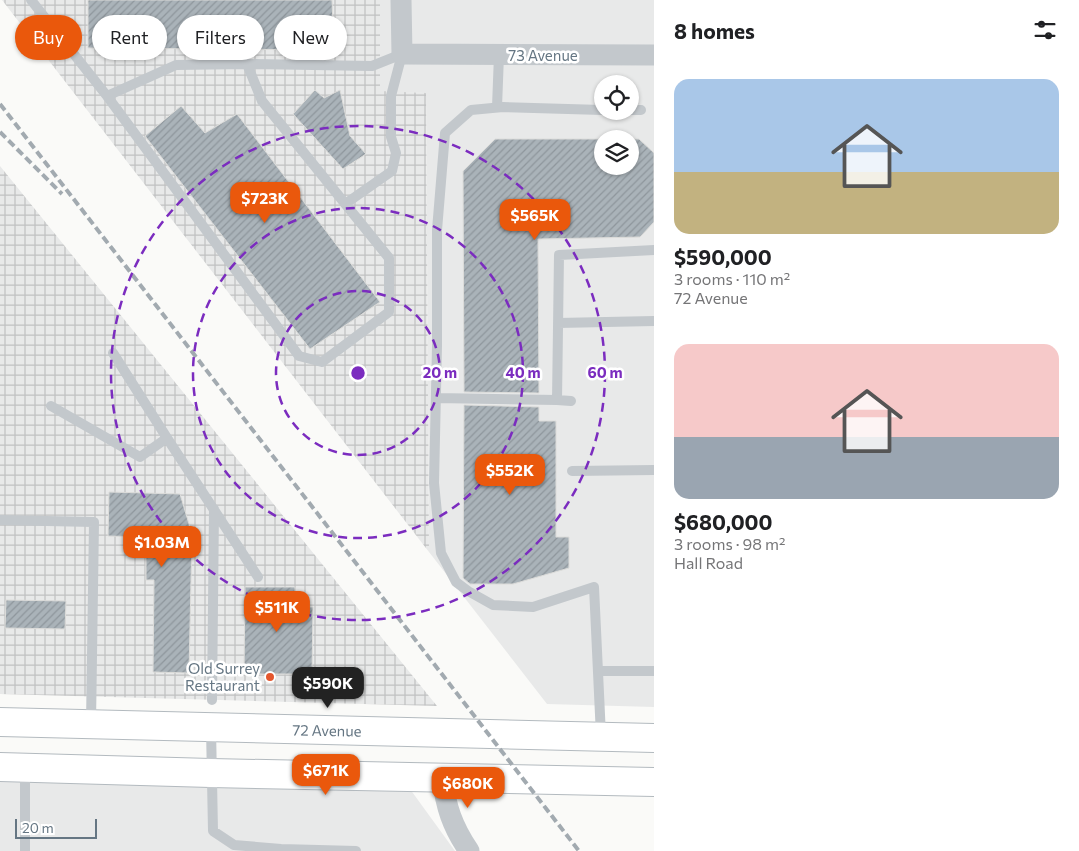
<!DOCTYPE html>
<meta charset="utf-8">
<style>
:root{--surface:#fff;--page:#f2f2f2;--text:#202124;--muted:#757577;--accent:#ea580c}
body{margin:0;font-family:Commissioner,sans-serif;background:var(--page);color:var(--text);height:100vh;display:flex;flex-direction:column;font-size:19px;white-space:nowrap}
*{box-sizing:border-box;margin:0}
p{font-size:16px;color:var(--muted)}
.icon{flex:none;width:28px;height:28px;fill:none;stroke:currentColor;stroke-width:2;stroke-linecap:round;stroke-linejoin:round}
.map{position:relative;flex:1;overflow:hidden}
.drawer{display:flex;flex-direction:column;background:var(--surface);width:425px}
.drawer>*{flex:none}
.hud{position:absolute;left:15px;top:15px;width:475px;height:45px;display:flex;gap:10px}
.fabs{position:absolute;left:594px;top:75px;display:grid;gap:10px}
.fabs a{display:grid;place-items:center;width:45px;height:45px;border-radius:50%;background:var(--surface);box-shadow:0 1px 4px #0004;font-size:25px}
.scale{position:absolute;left:15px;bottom:12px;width:82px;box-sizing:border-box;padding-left:5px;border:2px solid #657683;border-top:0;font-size:14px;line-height:18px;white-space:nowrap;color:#657683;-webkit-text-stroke:4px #fff;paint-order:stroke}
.price{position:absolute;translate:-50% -42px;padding:0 11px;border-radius:10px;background:var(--accent);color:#fff;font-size:16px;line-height:32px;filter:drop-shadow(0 1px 2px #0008)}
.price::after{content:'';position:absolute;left:50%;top:30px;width:15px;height:11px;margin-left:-8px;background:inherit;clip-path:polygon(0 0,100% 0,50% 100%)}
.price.active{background:#222;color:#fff}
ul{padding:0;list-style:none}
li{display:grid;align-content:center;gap:10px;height:265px;padding:0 20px}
li span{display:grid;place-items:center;height:155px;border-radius:15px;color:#555}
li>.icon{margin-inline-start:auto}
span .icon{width:90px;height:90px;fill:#fffc;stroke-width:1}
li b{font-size:21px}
h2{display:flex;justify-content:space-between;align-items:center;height:60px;padding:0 20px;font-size:21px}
.chip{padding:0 18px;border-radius:22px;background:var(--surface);box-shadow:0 1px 4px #0004;font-size:18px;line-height:45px}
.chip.active{background:var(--accent);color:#fff}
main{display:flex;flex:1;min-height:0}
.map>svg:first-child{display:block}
.built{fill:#e8e9e9;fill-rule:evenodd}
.industrial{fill:url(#industrial-grid)}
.building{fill:url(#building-hatch);stroke:#dcdcda}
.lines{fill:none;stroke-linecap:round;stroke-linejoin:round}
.secondary-casing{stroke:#b3babf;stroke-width:30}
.lane{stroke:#c3c8cc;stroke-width:10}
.street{stroke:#c3c8cc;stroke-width:21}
.secondary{stroke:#fff;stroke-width:28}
.rail{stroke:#a2aab0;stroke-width:4;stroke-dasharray:8 4;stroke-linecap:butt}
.ring{fill:none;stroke:#7b2cbf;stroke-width:2.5;stroke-dasharray:9 6}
.poi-dot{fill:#e4572e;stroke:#fff;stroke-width:2}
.labels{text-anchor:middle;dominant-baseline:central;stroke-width:5;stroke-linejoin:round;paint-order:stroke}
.street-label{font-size:15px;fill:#657683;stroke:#fff}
.poi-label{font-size:15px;fill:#657683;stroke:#fff;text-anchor:end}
.centre{fill:#7b2cbf;stroke:#fff;stroke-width:2.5}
.ring-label{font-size:15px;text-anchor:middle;font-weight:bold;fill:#7b2cbf;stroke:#fff;stroke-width:5;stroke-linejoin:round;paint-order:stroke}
</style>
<main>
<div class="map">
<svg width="654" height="851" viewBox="0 0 654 851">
<defs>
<pattern id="industrial-grid" width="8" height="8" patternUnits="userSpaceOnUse" patternTransform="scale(1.25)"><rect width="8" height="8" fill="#e8e9e9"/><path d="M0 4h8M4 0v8" fill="none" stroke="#c0c1c2"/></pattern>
<pattern id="building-hatch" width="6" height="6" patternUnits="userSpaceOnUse" patternTransform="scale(1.25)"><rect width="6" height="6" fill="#aab3b9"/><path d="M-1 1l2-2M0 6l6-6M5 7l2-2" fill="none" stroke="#8e969c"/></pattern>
</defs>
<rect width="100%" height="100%" fill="#fafaf8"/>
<path class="built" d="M 380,0 L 654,0 L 654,707 L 547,704 L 429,552 L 426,93 L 380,92 ZM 602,84 L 630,84 L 630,111 L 602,111 ZM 602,139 L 630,139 L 630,166 L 602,166 Z
M 0,777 L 410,789 L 455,851 L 0,851 Z"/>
<path class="industrial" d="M 2,0 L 380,0 L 380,91 L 426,93 L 429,552 Z
M 0,166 L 437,706 L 0,694 Z"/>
<path class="building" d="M 88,0 L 332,0 L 334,50 L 88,48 Z
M 315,90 L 324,98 L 340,90 L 350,136 L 366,154 L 343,169 L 293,114 Z
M 181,106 L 205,133 L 237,114 L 380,302 L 310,349 L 145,136 Z
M 495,139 L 602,139 L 602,166 L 630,166 L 630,139 L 639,139 L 654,153 L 654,222 L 640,237 L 538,239 L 539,393 L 464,392 L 463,171 Z
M 464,405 L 539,407 L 539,421 L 556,421 L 556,537 L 569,537 L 569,568 L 513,584 L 470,584 L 463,578 Z
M 109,492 L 180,494 L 192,534 L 189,673 L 153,672 L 154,580 L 146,580 L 146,537 L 108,536 Z
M 245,587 L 295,587 L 295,607 L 313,607 L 312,674 L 244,674 Z
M 6,600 L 66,601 L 65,629 L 5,628 Z"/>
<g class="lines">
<g class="secondary-casing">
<path id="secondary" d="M 0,722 L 654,738
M 0,767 L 211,773 L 654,782"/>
</g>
<path class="lane" d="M 31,0 L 107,96 L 299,356 L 322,362 L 389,312 L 389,258 L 262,101 L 247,64
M 107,96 L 176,65 L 247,64 L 372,66 L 402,54
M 497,107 L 499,55
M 630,110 L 641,110
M 345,204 L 392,171 L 396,153 L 391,137 L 391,96 L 402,54
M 558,323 L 654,321
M 113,353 L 167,438 L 258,577
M 436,398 L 557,400
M 571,401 L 557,400 L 559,255 L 654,250
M 51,406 L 140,457 L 167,438
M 572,471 L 654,470
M 0,520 L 94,522 L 91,723
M 598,671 L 654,671
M 212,700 L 214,509
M 211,728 L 213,831 L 234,845 L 281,849 L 356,851
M 601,736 L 594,587 L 533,607 L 493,605 L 468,591 L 456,582 L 441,553 L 434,483 L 437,346 L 437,230 L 445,133 L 471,110 L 503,107 L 602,110
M 25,851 L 25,770"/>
<path class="street" d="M 401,0 L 402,54 L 654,55
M 442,777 C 446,807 452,826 469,851"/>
<use href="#secondary" class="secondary"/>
<path class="rail" d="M 0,104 L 579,851
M 0,132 L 62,194"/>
</g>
<g class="ring">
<circle cx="358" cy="373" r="82"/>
<circle cx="358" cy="373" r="165"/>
<circle cx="358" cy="373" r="247"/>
</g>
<circle class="poi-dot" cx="270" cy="677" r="5"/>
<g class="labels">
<g class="street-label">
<text x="543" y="55">73 Avenue</text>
<text transform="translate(327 730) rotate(1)">72 Avenue</text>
</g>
<g class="poi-label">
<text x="260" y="668">Old Surrey<tspan x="260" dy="17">Restaurant</tspan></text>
</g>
</g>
<circle cx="358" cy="373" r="8" class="centre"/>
<g class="ring-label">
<text x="440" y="378">20 m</text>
<text x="523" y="378">40 m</text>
<text x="605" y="378">60 m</text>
</g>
</svg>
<div class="fabs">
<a><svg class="icon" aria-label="locate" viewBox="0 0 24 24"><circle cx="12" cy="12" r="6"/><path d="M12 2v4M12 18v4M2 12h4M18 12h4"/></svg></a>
<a><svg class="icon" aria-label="layers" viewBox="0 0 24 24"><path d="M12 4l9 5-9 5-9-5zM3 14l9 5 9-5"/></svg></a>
</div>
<div class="scale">20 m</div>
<b class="price" style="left:265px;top:224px">$723K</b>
<b class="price" style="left:535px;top:241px">$565K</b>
<b class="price" style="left:510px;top:496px">$552K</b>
<b class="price" style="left:162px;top:568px">$1.03M</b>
<b class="price" style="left:277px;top:633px">$511K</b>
<b class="price active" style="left:328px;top:709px">$590K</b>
<b class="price" style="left:326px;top:796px">$671K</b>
<b class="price" style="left:468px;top:809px">$680K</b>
<div class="hud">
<a class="chip active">Buy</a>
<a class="chip">Rent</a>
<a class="chip">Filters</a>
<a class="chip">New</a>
</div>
</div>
<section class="drawer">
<h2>8 homes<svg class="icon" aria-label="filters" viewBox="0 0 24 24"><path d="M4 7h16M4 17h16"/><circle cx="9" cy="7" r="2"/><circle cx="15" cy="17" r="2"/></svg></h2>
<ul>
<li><span style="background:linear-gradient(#a9c7e8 60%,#c2b280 0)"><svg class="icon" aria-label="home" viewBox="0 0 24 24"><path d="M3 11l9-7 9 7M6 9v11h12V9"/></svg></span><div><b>$590,000</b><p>3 rooms · 110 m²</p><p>72 Avenue</p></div></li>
<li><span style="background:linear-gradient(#f6c9c9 60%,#9aa5b1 0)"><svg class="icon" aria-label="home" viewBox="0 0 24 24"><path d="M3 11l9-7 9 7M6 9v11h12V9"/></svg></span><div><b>$680,000</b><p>3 rooms · 98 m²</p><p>Hall Road</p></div></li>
</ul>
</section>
</main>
